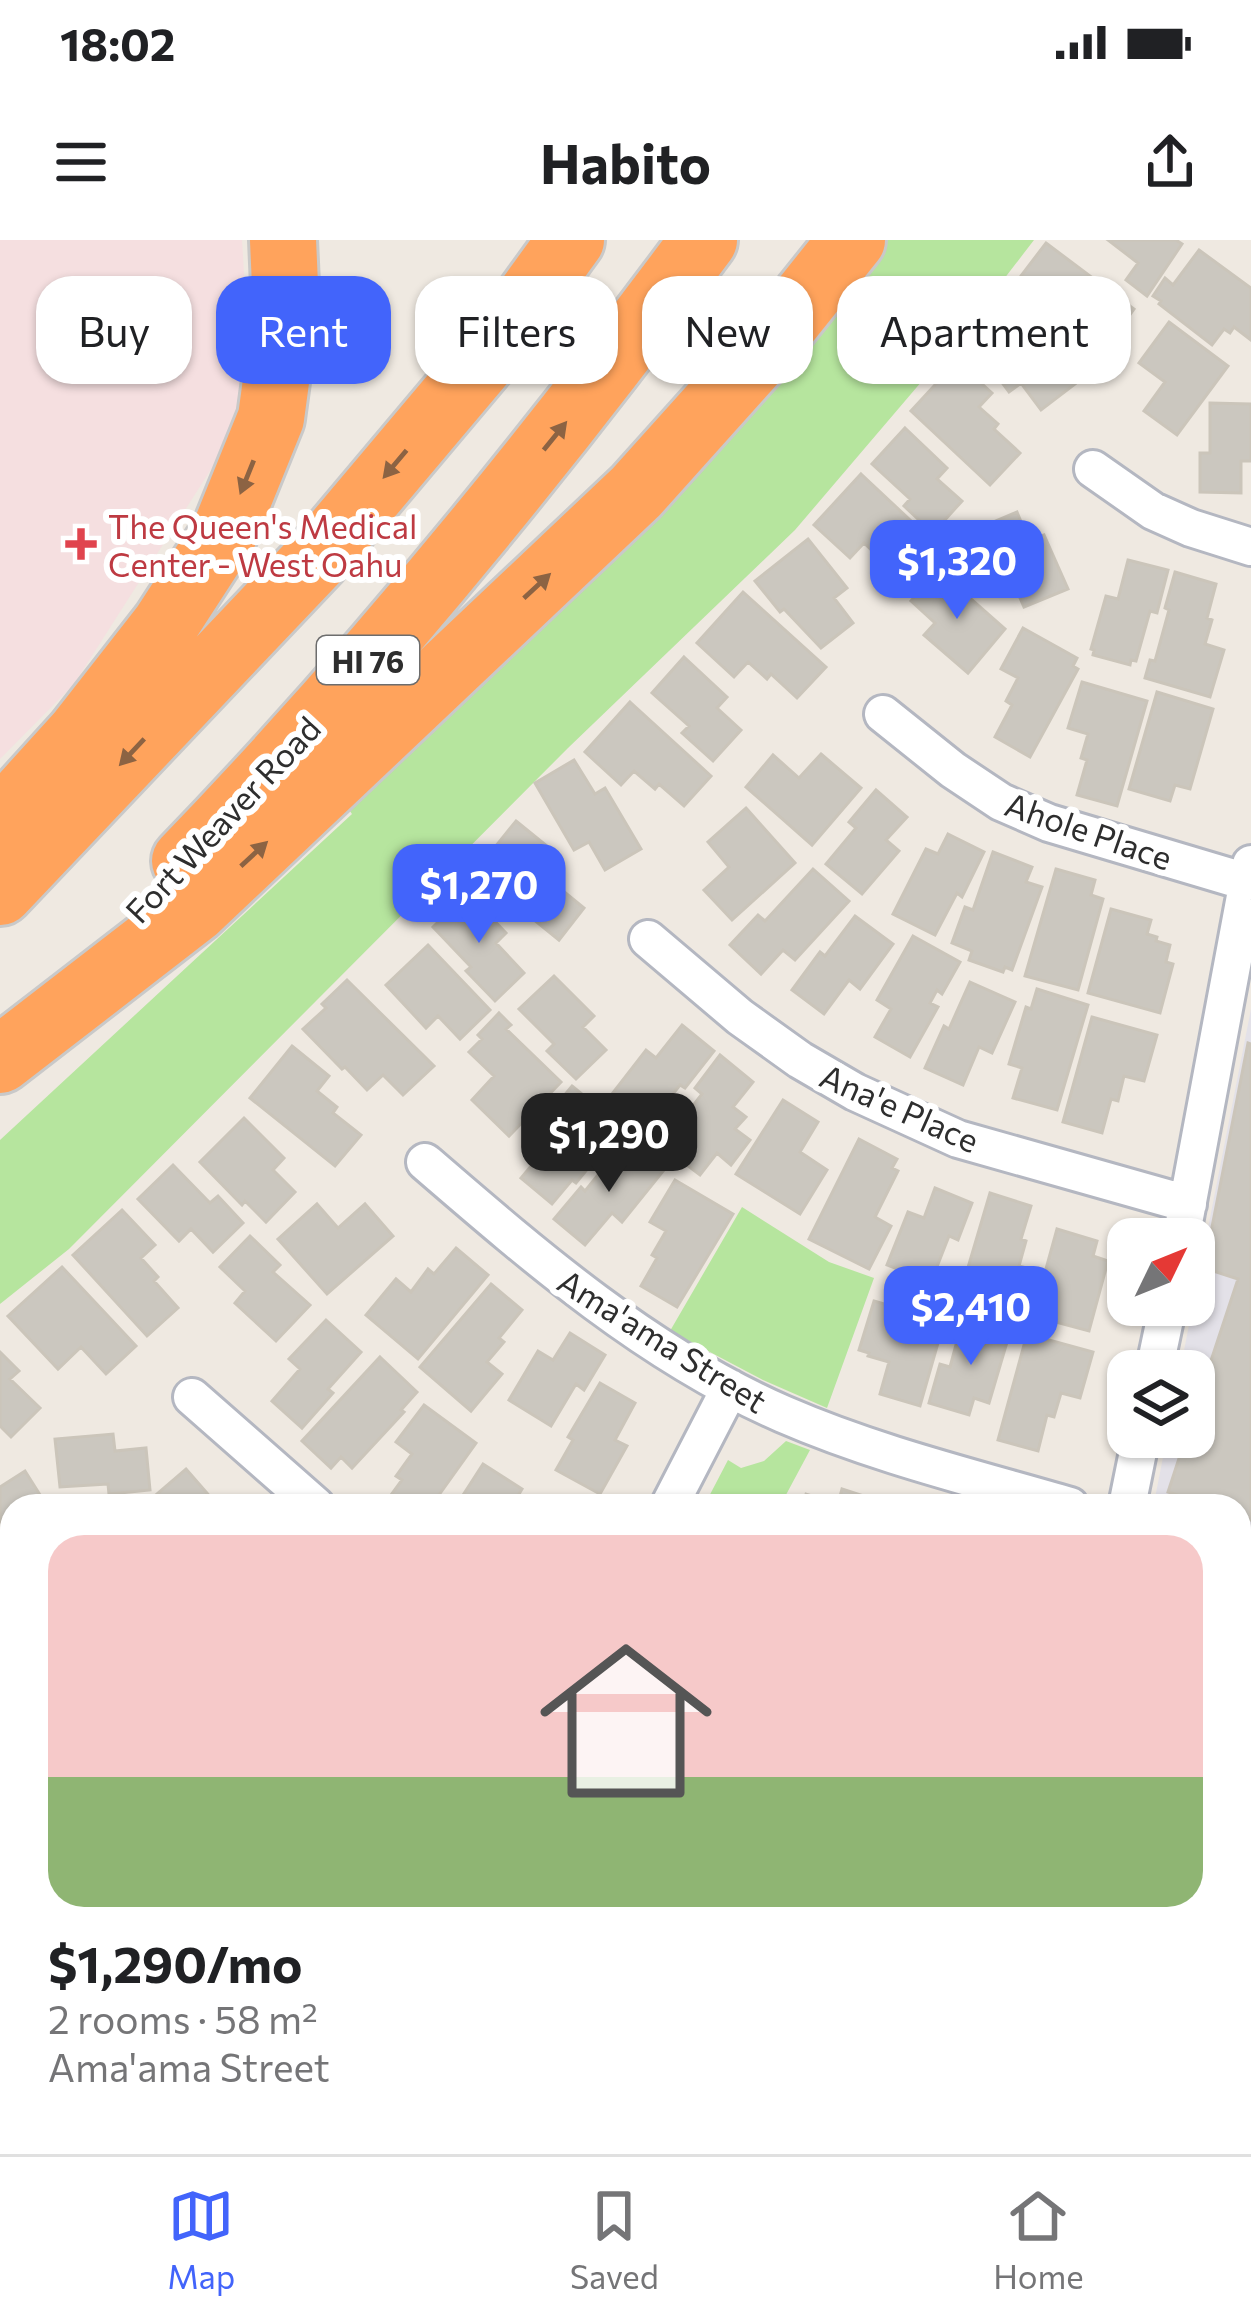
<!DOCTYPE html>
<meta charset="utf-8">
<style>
:root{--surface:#fff;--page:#f6f6f6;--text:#202124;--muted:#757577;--line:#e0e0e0;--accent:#4264fb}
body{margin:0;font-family:Commissioner,sans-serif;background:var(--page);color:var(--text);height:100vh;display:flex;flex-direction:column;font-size:45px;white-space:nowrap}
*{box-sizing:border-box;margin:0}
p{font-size:39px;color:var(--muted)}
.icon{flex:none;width:66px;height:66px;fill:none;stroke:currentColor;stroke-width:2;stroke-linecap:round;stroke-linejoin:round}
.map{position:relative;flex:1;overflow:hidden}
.drawer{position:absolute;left:0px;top:1254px;width:1251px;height:660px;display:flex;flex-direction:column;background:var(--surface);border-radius:36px 36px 0 0;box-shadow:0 3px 9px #0004}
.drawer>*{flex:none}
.hud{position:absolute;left:36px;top:36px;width:1179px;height:108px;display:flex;gap:24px}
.needle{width:78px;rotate:47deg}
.buttons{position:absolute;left:1107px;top:978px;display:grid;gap:24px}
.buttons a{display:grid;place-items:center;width:108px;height:108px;border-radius:24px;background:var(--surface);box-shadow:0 3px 9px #0004;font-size:60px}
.price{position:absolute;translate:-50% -102px;padding:0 27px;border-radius:24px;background:var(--accent);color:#fff;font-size:39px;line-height:78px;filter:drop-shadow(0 3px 6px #0008)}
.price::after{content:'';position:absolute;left:50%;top:72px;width:36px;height:27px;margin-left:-18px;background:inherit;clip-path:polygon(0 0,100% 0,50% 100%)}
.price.current{background:#222;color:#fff}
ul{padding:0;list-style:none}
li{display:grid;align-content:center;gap:24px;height:636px;padding:0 48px}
li span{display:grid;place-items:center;height:372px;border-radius:36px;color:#555}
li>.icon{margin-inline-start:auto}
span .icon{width:216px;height:216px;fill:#fffc;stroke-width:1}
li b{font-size:51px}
.tag{padding:0 42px;border-radius:36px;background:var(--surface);box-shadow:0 3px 9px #0004;font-size:42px;line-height:108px}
.tag.current{background:var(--accent);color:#fff}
.status{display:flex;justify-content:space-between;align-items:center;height:84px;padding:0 60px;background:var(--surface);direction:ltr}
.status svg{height:33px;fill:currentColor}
header{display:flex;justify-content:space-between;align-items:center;height:156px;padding:0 48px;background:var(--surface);font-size:54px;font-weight:700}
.dock{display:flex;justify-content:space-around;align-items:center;height:168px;border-top:3px solid var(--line);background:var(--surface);font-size:33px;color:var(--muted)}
.dock a{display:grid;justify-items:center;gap:6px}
.dock .current{color:var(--accent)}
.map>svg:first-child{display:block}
.industrial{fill:#e3e1e8}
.medical{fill:#f5dfe0}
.green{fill:#b6e59e}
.building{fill:#cbc7bf;stroke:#cbc5ba;stroke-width:3}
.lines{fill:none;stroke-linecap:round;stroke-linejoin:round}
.lane-casing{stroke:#b4b7c1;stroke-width:24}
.street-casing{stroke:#b4b7c1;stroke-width:42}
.highway-casing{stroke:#c9c9c9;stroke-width:72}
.lane{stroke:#fff;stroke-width:18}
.street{stroke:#fff;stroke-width:36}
.highway{stroke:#ffa35c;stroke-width:66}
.oneway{fill:#8c6343}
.health-dot{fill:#e0444e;stroke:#fff;stroke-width:4.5}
.labels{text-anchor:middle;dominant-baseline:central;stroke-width:12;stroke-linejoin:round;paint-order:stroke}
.shield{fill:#fff;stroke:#6d6d6d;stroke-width:3}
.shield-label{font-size:30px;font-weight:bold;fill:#2e2e2e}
.health-label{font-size:33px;fill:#be3a42;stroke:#fff;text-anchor:start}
.street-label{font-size:33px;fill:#2e2e2e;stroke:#fff}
</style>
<div class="status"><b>18:02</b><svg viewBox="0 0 49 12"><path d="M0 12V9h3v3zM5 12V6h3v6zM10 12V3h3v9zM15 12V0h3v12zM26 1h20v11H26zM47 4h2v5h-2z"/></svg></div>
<header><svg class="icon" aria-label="menu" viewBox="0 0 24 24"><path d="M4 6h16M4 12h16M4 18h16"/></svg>Habito<svg class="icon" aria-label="share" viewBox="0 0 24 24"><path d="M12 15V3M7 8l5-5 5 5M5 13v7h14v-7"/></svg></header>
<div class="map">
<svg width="1251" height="1914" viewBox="0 0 1251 1914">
<rect width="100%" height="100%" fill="#efe9e1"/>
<path class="industrial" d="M 1251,769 L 1251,1289 L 1239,1285 L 1239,1266 L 1180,1266 L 1155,1258 L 1167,1197 L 1194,1197 L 1194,1131 L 1180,1131 Z"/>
<path class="medical" d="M 0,0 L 242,0 L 252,165 L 74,444 L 0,519 Z"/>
<path class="green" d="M 886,0 L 1034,0 L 957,100 L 795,290 L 568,508 L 69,1009 L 0,1064 L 0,900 L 352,574 L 345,564 L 807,100 Z
M 742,967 L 829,1022 L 874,1038 L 827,1168 L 763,1140 L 670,1091 Z
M 786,1201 L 810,1210 L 780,1266 L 704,1266 L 728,1220 L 741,1228 L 764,1221 Z"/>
<path class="building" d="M 1108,0 L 1176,0 L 1182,4 L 1147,56 L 1126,40 L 1138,23 Z
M 1046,3 L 1134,69 L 1110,102 L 1081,81 L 1077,87 L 1056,70 L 1045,87 L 1005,57 Z
M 1199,10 L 1251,48 L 1251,100 L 1234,87 L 1230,93 L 1224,89 L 1212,105 L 1159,64 L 1161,61 L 1153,56 L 1165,38 L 1173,45 Z
M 1006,66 L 1027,95 L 1034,89 L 1075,144 L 1041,170 L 1021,143 L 1009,152 L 974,105 L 982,99 L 975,89 Z
M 1169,82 L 1228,126 L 1177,195 L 1144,171 L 1165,142 L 1139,123 Z
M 957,121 L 992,153 L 979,167 L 998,184 L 994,189 L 1020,213 L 990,245 L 911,171 Z
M 1210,163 L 1251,164 L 1251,221 L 1241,221 L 1241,253 L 1200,252 L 1200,213 L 1210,213 Z
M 905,188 L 947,228 L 937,239 L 962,261 L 933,293 L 904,266 L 910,259 L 872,224 Z
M 861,234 L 942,310 L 912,341 L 887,316 L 883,321 L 864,303 L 850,318 L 814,285 Z
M 1017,272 L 1029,301 L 1044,295 L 1068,349 L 1024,367 L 1003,319 L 994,323 L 979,288 Z
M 808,299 L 847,348 L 834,358 L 853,383 L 821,408 L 784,369 L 780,372 L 755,341 Z
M 1128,320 L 1168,330 L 1157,373 L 1150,371 L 1136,421 L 1131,420 L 1130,425 L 1093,415 L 1094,410 L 1091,409 L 1106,356 L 1118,359 Z
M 938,330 L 1005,389 L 968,433 L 924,395 L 935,383 L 911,361 Z
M 1175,332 L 1216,344 L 1207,378 L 1212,380 L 1205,404 L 1224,410 L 1210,457 L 1145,438 L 1150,420 L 1155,421 L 1169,370 L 1165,368 Z
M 743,352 L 826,427 L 797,458 L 771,434 L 767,439 L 748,422 L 734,437 L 697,403 Z
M 1023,388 L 1077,418 L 1073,426 L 1078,429 L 1030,517 L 995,497 L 1012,465 L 1006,461 L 1018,438 L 1001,429 Z
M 684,417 L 727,457 L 717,468 L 741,490 L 713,521 L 682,493 L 689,486 L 652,453 Z
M 1082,442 L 1147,461 L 1117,566 L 1077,555 L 1087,520 L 1081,518 L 1088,494 L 1068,488 Z
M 1157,452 L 1213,469 L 1190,549 L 1175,545 L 1170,561 L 1129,549 Z
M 630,462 L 711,536 L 684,566 L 659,544 L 655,549 L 634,531 L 621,545 L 585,512 Z
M 821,514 L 861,548 L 812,605 L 746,547 L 773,515 L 799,538 Z
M 574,520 L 595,554 L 605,548 L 641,609 L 605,630 L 589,602 L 574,610 L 535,543 Z
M 876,550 L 907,577 L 886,600 L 899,611 L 862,654 L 826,624 L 856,588 L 849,582 Z
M 746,568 L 795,623 L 732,680 L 704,650 L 729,627 L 708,602 Z
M 516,581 L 553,611 L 541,625 L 561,641 L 557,646 L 584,668 L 559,700 L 475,632 Z
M 948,594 L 984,612 L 962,657 L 957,653 L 935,695 L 893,674 L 926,609 L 938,614 Z
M 993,612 L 1032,627 L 1026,642 L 1042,647 L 1012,730 L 1005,727 L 1003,732 L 969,720 L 972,711 L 952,703 L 965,667 L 973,670 Z
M 813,629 L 849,661 L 795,720 L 783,710 L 761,734 L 730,705 L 758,675 L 765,681 Z
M 1056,629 L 1095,640 L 1091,655 L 1103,659 L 1078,750 L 1025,736 Z
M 468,653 L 506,693 L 496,703 L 524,733 L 495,761 L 466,731 L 471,727 L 433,687 Z
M 1111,669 L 1151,680 L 1147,694 L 1157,697 L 1156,701 L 1170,705 L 1166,722 L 1173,724 L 1160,773 L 1088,753 Z
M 855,676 L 893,704 L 860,749 L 849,740 L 824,774 L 792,750 L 820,712 L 825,716 Z
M 913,696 L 960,722 L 942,754 L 937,750 L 930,763 L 938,767 L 910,817 L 875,797 L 891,769 L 877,760 Z
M 428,705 L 490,770 L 460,799 L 438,776 L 426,788 L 386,745 Z
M 554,736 L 594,776 L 583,787 L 606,810 L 576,839 L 547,811 L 554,804 L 519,769 Z
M 347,740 L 434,826 L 403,855 L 383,835 L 367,850 L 345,827 L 342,829 L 303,789 L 326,768 L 322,764 Z
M 970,742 L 1015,762 L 992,813 L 979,807 L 963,845 L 925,828 L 944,786 L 949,789 Z
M 1037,749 L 1088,765 L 1057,870 L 1013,858 L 1022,828 L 1009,824 L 1026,767 L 1031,769 Z
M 499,773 L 511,785 L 506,789 L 561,842 L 509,896 L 472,860 L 494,836 L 469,812 L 482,799 L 478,795 Z
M 1092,777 L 1157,795 L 1144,841 L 1124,836 L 1118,861 L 1111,859 L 1102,893 L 1063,882 Z
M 682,785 L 714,811 L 685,848 L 680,845 L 650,883 L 612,854 L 646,810 L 656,818 Z
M 1248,803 L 1251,804 L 1251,1280 L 1239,1275 L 1239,1266 L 1211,1266 L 1168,1252 L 1186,1197 L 1194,1197 L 1194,1172 L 1238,1039 L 1204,1028 Z
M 292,806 L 329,836 L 317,851 L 337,867 L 333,873 L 361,895 L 335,926 L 250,858 Z
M 720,815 L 753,842 L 733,867 L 746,877 L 735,889 L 750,900 L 731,925 L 717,913 L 700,935 L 655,901 L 672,879 L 678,885 L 702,854 L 695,848 Z
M 572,846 L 622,887 L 576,943 L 572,940 L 552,964 L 521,938 L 542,913 L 530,904 L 532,900 L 525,895 L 554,860 L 558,863 Z
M 783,860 L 818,882 L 800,912 L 827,930 L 800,974 L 736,934 Z
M 244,878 L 284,918 L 273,930 L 295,952 L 266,982 L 245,961 L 242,965 L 200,922 Z
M 859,899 L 897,919 L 892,928 L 898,931 L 875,977 L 891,986 L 869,1029 L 809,999 Z
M 619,909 L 630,919 L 639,909 L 664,930 L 622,982 L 612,973 L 585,1005 L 554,979 L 581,947 L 585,951 Z
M 173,925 L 210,963 L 218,956 L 243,983 L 213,1012 L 191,989 L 179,1001 L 138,959 Z
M 675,940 L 733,974 L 677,1067 L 641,1046 L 657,1018 L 652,1015 L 666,991 L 650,982 Z
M 935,948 L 972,963 L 958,1000 L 949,996 L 931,1042 L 887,1025 L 908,972 L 924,978 Z
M 990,953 L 1031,966 L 1021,999 L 1026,1001 L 1019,1026 L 1038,1031 L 1025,1078 L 959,1058 Z
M 317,964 L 338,988 L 365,964 L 393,996 L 327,1054 L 278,999 Z
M 122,970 L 155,1005 L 141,1018 L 158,1037 L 154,1041 L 178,1068 L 147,1096 L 73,1015 Z
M 1057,989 L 1097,1001 L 1093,1016 L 1108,1021 L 1089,1091 L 1033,1076 Z
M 250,996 L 280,1025 L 273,1032 L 310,1065 L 276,1101 L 235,1063 L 245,1051 L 220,1027 Z
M 456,1008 L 488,1035 L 418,1119 L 366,1075 L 396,1039 L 411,1052 L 428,1029 L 434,1034 Z
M 62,1027 L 136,1106 L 106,1134 L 81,1107 L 58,1129 L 8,1076 Z
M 491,1044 L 522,1070 L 499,1098 L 504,1102 L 487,1122 L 502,1134 L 471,1171 L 420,1127 Z
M 874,1061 L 944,1082 L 920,1166 L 880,1154 L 889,1122 L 868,1116 L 869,1113 L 859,1110 Z
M 963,1079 L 1010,1092 L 989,1163 L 974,1158 L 969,1175 L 929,1163 L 940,1124 L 950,1127 Z
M 326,1080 L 361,1112 L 328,1149 L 333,1153 L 302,1188 L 272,1161 L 300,1129 L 289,1119 Z
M 570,1093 L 605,1115 L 584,1150 L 576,1144 L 551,1186 L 509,1160 L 538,1111 L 553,1120 Z
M 1027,1094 L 1093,1112 L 1080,1158 L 1061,1153 L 1054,1177 L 1047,1175 L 1038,1211 L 998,1200 Z
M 0,1112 L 19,1131 L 10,1139 L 40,1168 L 11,1197 L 0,1186 Z
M 380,1117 L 417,1152 L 401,1170 L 404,1172 L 352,1228 L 341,1217 L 331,1228 L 302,1201 Z
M 600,1143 L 635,1163 L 615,1200 L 627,1206 L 600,1254 L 556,1230 L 573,1200 L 568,1197 Z
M 424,1165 L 476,1203 L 431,1266 L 383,1266 L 402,1240 L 396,1236 L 412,1214 L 396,1202 Z
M 113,1194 L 115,1211 L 146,1208 L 150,1250 L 109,1254 L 108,1244 L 60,1247 L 55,1199 Z
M 483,1224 L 522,1249 L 512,1266 L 456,1266 Z
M 186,1229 L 213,1260 L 205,1266 L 143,1266 Z
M 25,1231 L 47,1266 L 12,1266 L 12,1299 L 0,1280 L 0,1247 Z
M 842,1249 L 894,1266 L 802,1266 L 806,1254 L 838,1264 Z
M 1239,1392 L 1251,1394 L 1251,1491 L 1243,1490 L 1239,1513 Z
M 1239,1517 L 1251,1519 L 1251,1621 L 1239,1619 Z
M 12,1569 L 12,1643 L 0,1633 L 0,1583 Z
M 12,1682 L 12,1784 L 0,1776 L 0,1755 L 11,1740 L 0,1732 L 0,1699 Z
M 1239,1701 L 1251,1707 L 1251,1782 L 1239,1776 Z
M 178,1902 L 226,1902 L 219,1914 L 196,1914 Z
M 473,1902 L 563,1902 L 587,1914 L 493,1914 Z
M 757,1902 L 786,1902 L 800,1906 L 797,1914 L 753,1914 Z
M 1103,1902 L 1198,1902 L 1111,1914 L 1105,1914 Z"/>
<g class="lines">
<g class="lane-casing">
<path id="lane" d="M 1239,1858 L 1245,1870 L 1250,1914"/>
</g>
<g class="street-casing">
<path id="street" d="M 1093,229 L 1153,271 L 1191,288 L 1251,307
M 883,474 L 953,530 L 1001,562 L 1049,583 L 1247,642
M 648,699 L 740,777 L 800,820 L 855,852 L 958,899 L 1188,964
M 425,922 C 535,1017 648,1115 783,1174 C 875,1214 974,1238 1070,1266
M 1181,999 L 1251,624
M 1154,1131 L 1168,1065
M 192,1157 L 316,1266
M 669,1266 L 730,1148
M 1127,1266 L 1141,1197
M 1239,1333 L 1251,1337
M 0,1419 L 12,1431
M 1239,1651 L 1251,1653
M 0,1842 L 12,1851
M 89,1902 L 108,1914
M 930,1902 L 979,1914
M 336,1914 L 342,1902
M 1075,1914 L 1078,1902"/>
</g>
<g class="highway-casing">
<path id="highway" d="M 0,582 L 79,495 L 165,385 L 224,294 L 271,178 L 281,104 L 285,45 L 283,0
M 185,621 C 373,426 543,217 704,0
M 0,652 L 316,319 L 487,116 L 571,0
M 0,820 L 194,670 L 636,252 L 768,105 L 852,0"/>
</g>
<use href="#lane" class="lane"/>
<use href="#street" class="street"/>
<use href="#highway" class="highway"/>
</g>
<defs><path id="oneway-solid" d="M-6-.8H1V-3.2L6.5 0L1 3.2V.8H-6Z" transform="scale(3)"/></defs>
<g class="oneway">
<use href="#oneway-solid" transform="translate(555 196) rotate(-51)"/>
<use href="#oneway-solid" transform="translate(395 224) rotate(130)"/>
<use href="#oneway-solid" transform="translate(247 237) rotate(112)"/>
<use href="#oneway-solid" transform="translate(537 346) rotate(-43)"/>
<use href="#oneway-solid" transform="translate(132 512) rotate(133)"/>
<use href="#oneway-solid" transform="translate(254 614) rotate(-43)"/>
</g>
<path class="health-dot" d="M75 286h12v12h12v12h-12v12h-12v-12h-12v-12h12z"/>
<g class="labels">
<rect class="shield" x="317" y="396" width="102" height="48" rx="9"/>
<g class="shield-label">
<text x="368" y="420">HI 76</text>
</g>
<g class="health-label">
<text x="108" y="285">The Queen's Medical<tspan x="108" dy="38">Center - West Oahu</tspan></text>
</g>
<g class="street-label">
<text transform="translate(222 579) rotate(-47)">Fort Weaver Road</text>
<text transform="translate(1089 590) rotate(19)">Ahole Place</text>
<text transform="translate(900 867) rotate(24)">Ana'e Place</text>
<text transform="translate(663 1100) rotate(32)">Ama'ama Street</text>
</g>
</g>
</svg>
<div class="buttons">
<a><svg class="needle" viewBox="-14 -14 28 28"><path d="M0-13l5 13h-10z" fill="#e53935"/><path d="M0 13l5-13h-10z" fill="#757577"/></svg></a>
<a><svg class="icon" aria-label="layers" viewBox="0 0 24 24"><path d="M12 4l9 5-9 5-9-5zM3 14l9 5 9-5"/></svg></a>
</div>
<b class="price" style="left:957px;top:382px">$1,320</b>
<b class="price" style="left:479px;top:706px">$1,270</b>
<b class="price current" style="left:609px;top:955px">$1,290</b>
<b class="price" style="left:971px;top:1128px">$2,410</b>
<div class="hud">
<a class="tag">Buy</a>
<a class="tag current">Rent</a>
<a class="tag">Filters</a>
<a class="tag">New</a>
<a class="tag">Apartment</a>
</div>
<section class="drawer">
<ul>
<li><span style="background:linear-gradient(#f6c9c9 65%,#8fb573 0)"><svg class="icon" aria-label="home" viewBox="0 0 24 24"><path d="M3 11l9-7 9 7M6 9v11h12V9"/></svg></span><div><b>$1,290/mo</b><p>2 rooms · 58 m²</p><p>Ama'ama Street</p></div></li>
</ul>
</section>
</div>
<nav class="dock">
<a class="current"><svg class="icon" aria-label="map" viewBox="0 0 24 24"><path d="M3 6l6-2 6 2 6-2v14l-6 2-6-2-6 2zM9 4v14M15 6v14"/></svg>Map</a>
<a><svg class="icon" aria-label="saved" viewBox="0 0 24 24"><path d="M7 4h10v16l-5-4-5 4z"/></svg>Saved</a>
<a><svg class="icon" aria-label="home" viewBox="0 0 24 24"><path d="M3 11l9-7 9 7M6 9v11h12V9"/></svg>Home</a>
</nav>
